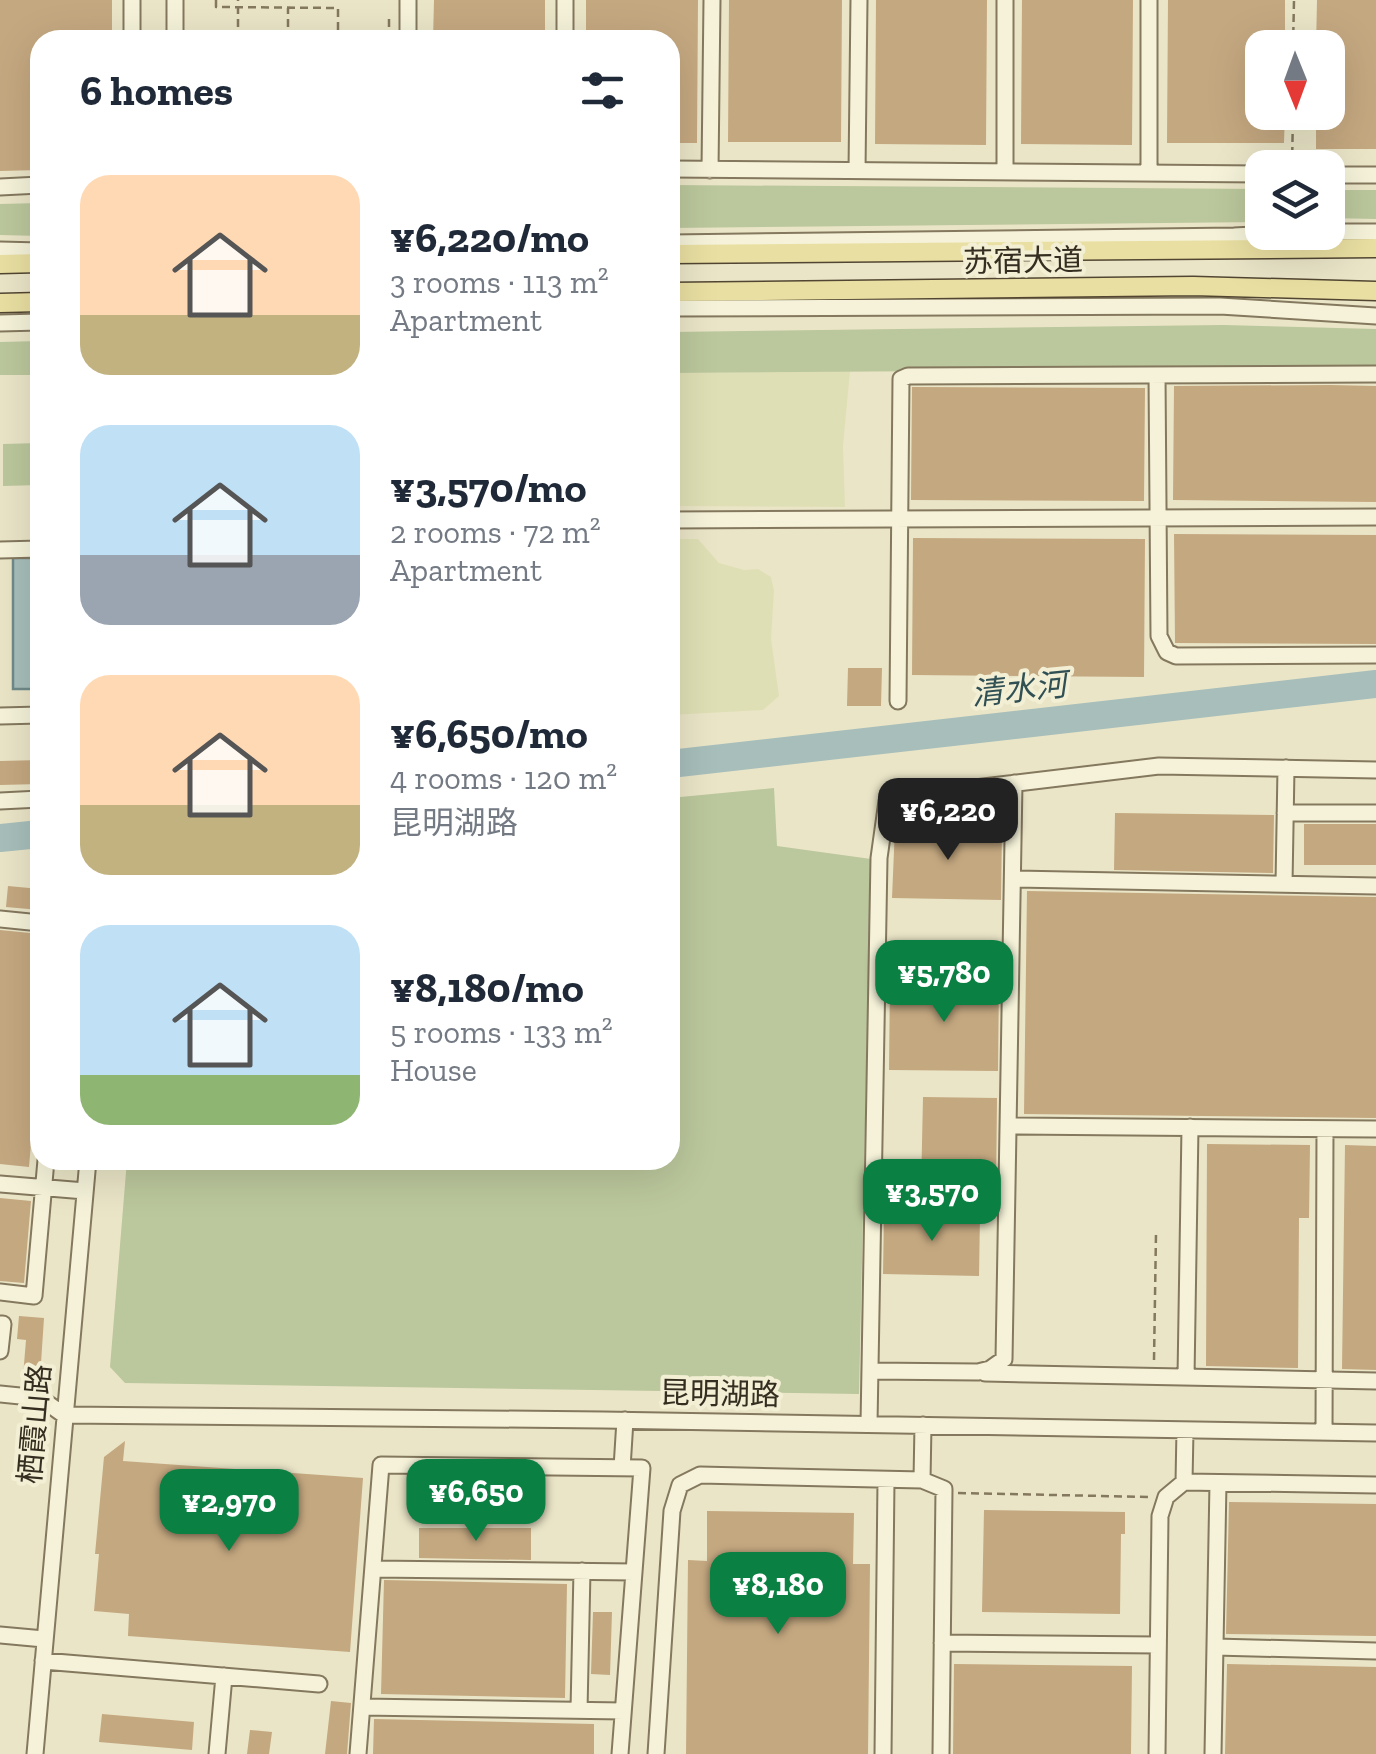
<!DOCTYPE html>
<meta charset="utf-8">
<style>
:root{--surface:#fff;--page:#f2f2f3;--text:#1f2937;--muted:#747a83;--accent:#0b8043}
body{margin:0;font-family:"Zilla Slab","Noto Sans SC",serif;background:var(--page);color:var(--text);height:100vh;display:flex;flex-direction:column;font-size:38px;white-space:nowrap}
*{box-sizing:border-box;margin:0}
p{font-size:32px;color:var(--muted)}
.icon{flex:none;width:55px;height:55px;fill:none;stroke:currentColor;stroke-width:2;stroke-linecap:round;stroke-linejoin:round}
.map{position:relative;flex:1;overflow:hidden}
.side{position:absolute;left:30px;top:30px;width:650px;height:1140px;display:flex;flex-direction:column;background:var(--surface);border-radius:30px;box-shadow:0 10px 40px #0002}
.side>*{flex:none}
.needle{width:65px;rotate:179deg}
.tools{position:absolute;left:1245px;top:30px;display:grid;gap:20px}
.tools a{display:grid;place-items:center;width:100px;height:100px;border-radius:20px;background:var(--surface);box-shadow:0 10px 40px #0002;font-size:50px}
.price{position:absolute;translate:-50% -85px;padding:0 22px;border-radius:20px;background:var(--accent);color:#fff;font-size:32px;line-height:65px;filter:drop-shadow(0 2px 5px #0008)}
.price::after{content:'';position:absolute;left:50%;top:60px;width:30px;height:22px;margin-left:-15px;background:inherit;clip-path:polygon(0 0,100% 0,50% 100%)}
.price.selected{background:#222;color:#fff}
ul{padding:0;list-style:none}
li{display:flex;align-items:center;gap:30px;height:250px;padding:0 50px}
li span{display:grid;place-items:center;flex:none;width:280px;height:200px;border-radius:30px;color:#555}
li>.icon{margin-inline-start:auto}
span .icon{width:120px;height:120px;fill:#fffc;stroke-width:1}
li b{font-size:42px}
h2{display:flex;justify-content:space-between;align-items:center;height:120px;padding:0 50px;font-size:42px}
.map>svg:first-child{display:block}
.farmland{fill:#dfdfb5}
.green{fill:#bbc79c}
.water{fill:#a7bebb;stroke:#6f8b89;stroke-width:2.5}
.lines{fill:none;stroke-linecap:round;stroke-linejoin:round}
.river{stroke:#a7bebb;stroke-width:28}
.building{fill:#c4a880}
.minor-casing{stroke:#84785e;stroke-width:19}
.major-casing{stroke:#524632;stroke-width:21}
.path{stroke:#84785e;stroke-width:2.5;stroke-dasharray:8 5;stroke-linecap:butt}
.minor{stroke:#f5f2d9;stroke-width:15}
.major{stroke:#e9dfa2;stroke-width:18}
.labels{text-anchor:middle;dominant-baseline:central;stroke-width:8;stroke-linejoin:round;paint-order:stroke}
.street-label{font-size:30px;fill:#352e20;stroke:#f2efd5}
.water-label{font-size:32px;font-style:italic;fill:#315054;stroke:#f2efd5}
</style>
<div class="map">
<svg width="1376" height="1754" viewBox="0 0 1376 1754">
<rect width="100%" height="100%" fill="#eae5c7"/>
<path class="farmland" d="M 850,371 L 843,446 L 845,507 L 670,506 L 670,373 Z
M 670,539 L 698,539 L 719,563 L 744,570 L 758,569 L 771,577 L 774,591 L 771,639 L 779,696 L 763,710 L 670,715 Z"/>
<path class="green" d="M 670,185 L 1262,189 L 1262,222 L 670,228 Z
M 1328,190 L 1376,190 L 1376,219 L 1328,218 Z
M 40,203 L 40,236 L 0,235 L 0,204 Z
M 1223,325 L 1376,329 L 1376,368 L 670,373 L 670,332 Z
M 40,341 L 40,375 L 0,375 L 0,342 Z
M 40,443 L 40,485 L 3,486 L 3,444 Z
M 774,788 L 777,846 L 871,859 L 859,1394 L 125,1383 L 110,1367 L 127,1160 L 670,1160 L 670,798 Z"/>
<path class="water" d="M 13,558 L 40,558 L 40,689 L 13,689 Z"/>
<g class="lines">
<path class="river" d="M 670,764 L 1376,684
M 0,838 L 40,834"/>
</g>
<path class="building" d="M 0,0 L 112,0 L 112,40 L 40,40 L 40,170 L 0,171 Z
M 434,0 L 545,0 L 545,40 L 433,40 Z
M 586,0 L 698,0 L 697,143 L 670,143 L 670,40 L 586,40 Z
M 729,0 L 842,0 L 841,142 L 728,142 Z
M 876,0 L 987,0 L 986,145 L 875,144 Z
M 1022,0 L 1133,0 L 1132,145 L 1021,144 Z
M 1168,0 L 1285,0 L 1285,48 L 1262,48 L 1262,112 L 1285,112 L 1284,143 L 1167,143 Z
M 1317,0 L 1376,0 L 1376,149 L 1316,149 L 1316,112 L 1328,112 L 1328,48 L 1316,48 Z
M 1330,385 L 1376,386 L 1376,502 L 1173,500 L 1174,386 Z
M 912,387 L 1145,388 L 1144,501 L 911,500 Z
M 1174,534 L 1376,535 L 1376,644 L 1175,643 Z
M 913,538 L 1145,539 L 1144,677 L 912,675 Z
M 848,668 L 882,668 L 881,706 L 847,706 Z
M 40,760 L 40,784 L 0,785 L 0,761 Z
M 1115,813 L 1274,815 L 1273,873 L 1114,870 Z
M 1304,824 L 1376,824 L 1376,865 L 1304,865 Z
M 895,827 L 1002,828 L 1001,900 L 892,898 Z
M 8,886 L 40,889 L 40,910 L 6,907 Z
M 1027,891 L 1376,897 L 1376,1118 L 1024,1114 Z
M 0,930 L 40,934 L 40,1037 L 29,1167 L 0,1164 Z
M 890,978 L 999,980 L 998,1071 L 889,1070 Z
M 923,1097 L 997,1098 L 996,1191 L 921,1189 Z
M 1207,1144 L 1310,1145 L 1309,1218 L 1299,1218 L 1298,1368 L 1206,1366 Z
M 1345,1145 L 1376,1146 L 1376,1370 L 1342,1369 Z
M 0,1198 L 31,1201 L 24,1283 L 0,1281 Z
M 884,1213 L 980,1214 L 979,1276 L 883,1274 Z
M 19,1316 L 44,1318 L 40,1378 L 23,1376 L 26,1340 L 17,1339 Z
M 125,1441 L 123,1461 L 363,1478 L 350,1652 L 128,1636 L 129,1614 L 94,1611 L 99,1554 L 95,1554 L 104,1457 Z
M 1229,1502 L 1376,1504 L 1376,1636 L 1226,1634 Z
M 984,1510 L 1125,1512 L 1125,1534 L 1121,1534 L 1120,1614 L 982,1612 Z
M 707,1511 L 854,1513 L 853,1564 L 870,1564 L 868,1754 L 686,1754 L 688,1560 L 707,1561 Z
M 419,1528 L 531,1528 L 531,1560 L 419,1558 Z
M 384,1580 L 567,1584 L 565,1698 L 381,1694 Z
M 593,1612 L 612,1612 L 610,1675 L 591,1674 Z
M 954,1664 L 1132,1666 L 1131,1754 L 953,1754 Z
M 1227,1664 L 1376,1667 L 1376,1754 L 1225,1754 Z
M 331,1701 L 351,1703 L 347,1754 L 325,1754 Z
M 102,1714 L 194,1722 L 192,1750 L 99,1742 Z
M 374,1719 L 594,1724 L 594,1754 L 373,1754 Z
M 250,1730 L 272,1732 L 269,1754 L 247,1754 Z"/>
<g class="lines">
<g class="minor-casing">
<path id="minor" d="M 408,0 L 408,40
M 132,40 L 132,0
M 175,40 L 175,0
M 565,40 L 565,0
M 670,169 L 1262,174
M 710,170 L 712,0
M 857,171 L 859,0
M 1005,172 L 1005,0
M 1149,173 L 1149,0
M 1328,175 L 1376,175
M 0,187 L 40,185
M 1328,232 L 1376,232
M 670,243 L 1234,236 L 1307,232
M 0,250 L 40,251
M 670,308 L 1220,306 L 1376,316
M 0,323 L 40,322
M 1157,375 L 1159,636 L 1167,652 L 1176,656 L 1376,655
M 670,520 L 1376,517
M 0,550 L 40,549
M 898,701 L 901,379 L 908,376 L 1376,374
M 0,716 L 40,715
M 0,801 L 40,799
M 1285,813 L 1376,813
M 1013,879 L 1376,886
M 1284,884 L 1286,768
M 0,919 L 40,923
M 1009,1126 L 1376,1129
M 0,1184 L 85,1191
M 0,1292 L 34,1296 L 46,1160
M 0,1324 L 3,1324 L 0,1351
M 870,1371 L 978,1372 L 990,1369 L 1004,1359 L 1014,783
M 985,1373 L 1376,1381
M 1186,1377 L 1190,1127
M 0,1394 L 40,1398 L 64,1415 L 603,1420 L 1376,1433
M 869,1424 L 879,858 L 887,801 L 891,798 L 1159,766 L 1376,770
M 1185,1430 L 1184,1482 L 1376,1485
M 1324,1432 L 1325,1129
M 622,1468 L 625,1420
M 922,1480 L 944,1489 L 941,1754
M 373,1569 L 634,1572
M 0,1635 L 44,1639
M 942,1643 L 1158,1645
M 1215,1647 L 1376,1651
M 43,1661 L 319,1684
M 362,1707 L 623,1711
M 579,1710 L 582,1571
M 35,1754 L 88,1160
M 217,1754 L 224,1676
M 358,1754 L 381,1465 L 642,1468 L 620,1754
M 656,1754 L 672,1511 L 680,1485 L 700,1475 L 922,1480 L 923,1425
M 883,1754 L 886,1480
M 1157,1754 L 1160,1516 L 1166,1497 L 1184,1482
M 1213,1754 L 1218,1483"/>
</g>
<g class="major-casing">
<path id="major" d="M 670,254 L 1376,248
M 0,264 L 40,263
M 670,292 L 1193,286 L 1376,291
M 0,303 L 40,302"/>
</g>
<path class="path" d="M 216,0 L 216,7 L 338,8 L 338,40
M 238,40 L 238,0
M 288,40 L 288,8
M 389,40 L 389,15
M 1293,48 L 1294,0
M 1292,168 L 1293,112
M 1154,1360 L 1156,1233
M 958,1493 L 1150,1497"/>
<use href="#minor" class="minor"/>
<use href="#major" class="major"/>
</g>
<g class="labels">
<g class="street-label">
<text transform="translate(1023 261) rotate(-1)">苏宿大道</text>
<text transform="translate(720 1394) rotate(1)">昆明湖路</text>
<text transform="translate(35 1424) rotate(-85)">栖霞山路</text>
</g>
<g class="water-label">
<text transform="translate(1019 689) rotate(-6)">清水河</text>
</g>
</g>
</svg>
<div class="tools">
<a><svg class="needle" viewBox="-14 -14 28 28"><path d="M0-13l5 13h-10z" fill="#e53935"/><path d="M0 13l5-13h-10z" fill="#747a83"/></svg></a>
<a><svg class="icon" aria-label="layers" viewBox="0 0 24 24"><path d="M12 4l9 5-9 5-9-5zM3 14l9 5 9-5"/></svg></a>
</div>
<b class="price selected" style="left:948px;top:863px">¥6,220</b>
<b class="price" style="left:944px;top:1025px">¥5,780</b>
<b class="price" style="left:932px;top:1244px">¥3,570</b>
<b class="price" style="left:476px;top:1544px">¥6,650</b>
<b class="price" style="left:229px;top:1554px">¥2,970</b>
<b class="price" style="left:778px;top:1637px">¥8,180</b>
<section class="side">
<h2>6 homes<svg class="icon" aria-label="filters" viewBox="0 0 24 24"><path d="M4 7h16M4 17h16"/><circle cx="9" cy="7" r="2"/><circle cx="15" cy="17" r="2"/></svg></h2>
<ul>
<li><span style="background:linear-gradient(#ffd9b3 70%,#c2b280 0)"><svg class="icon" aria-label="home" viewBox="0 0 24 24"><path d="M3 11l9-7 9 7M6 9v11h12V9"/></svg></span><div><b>¥6,220/mo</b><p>3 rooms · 113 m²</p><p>Apartment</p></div></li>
<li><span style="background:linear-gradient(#bfe0f5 65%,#9aa5b1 0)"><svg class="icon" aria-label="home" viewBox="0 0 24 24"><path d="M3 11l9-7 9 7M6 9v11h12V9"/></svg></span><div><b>¥3,570/mo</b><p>2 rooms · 72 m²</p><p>Apartment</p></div></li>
<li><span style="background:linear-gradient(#ffd9b3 65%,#c2b280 0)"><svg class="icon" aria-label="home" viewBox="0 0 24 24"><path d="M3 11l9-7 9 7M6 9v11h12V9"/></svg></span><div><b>¥6,650/mo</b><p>4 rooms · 120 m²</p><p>昆明湖路</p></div></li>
<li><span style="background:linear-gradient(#bfe0f5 75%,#8fb573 0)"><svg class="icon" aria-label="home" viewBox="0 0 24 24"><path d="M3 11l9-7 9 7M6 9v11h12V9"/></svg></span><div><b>¥8,180/mo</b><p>5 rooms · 133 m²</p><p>House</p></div></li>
</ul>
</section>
</div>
